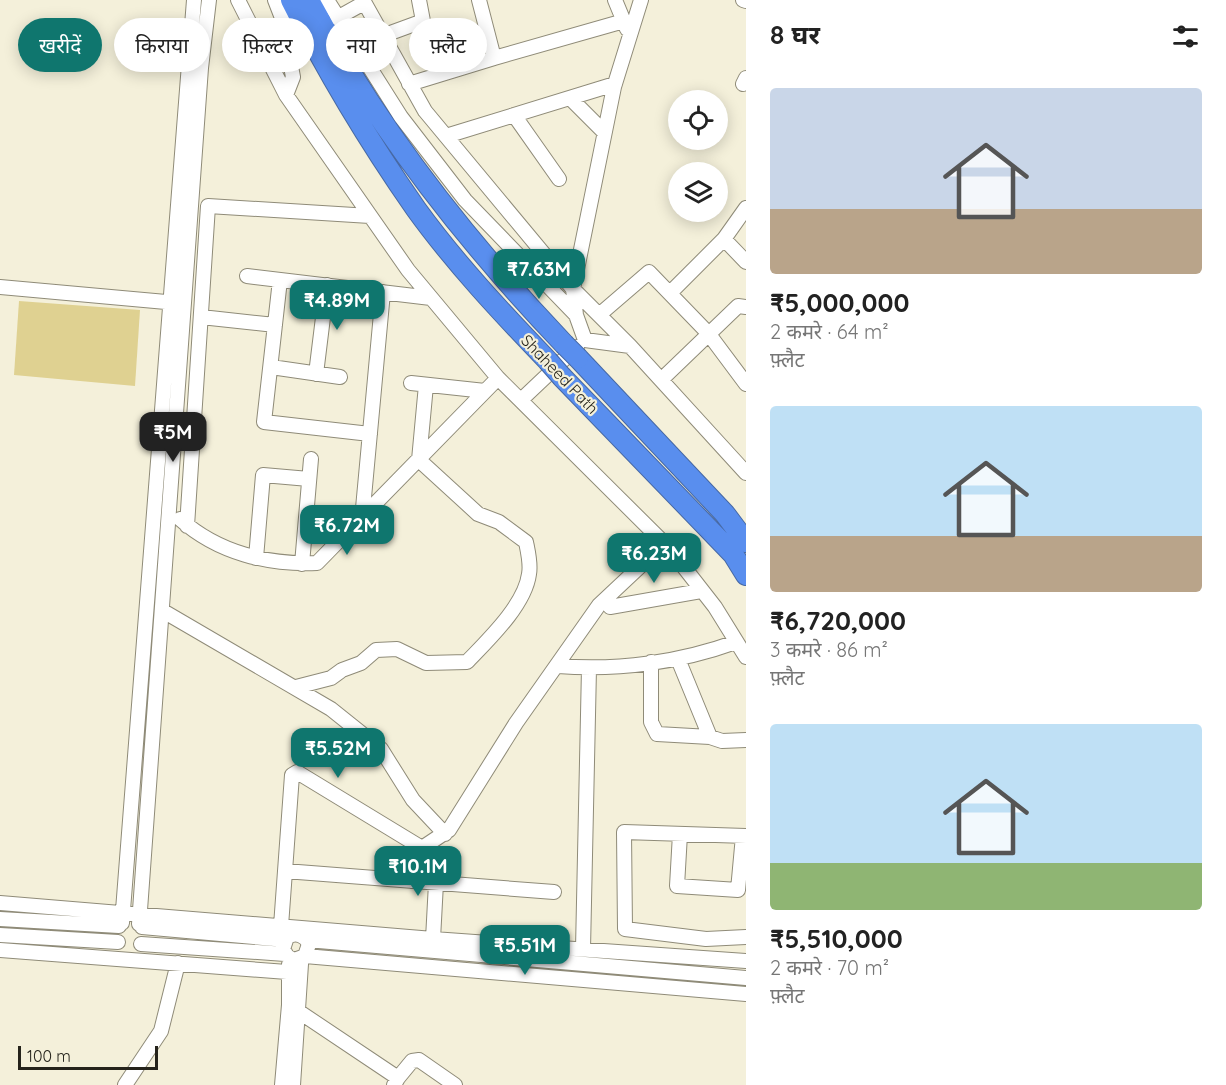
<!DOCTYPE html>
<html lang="hi">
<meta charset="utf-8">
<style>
:root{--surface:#fff;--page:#f6f6f6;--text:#222;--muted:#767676;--accent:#0f766e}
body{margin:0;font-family:Quicksand,"Noto Sans Devanagari",sans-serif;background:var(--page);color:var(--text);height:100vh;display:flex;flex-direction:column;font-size:22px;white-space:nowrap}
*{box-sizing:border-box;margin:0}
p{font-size:20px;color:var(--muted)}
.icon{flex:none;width:33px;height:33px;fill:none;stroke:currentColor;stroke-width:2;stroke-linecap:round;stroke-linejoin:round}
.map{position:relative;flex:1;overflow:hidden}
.sheet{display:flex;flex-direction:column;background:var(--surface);width:480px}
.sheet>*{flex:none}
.hud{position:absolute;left:18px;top:18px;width:570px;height:54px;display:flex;gap:12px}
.fabs{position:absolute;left:668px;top:90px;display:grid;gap:12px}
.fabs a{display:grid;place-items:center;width:60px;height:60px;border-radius:50%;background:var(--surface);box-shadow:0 3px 15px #0003;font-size:30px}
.scale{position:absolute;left:18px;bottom:15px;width:140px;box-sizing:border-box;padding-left:6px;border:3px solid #25231b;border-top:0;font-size:16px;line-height:21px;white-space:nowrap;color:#25231b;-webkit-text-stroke:4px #f4f0da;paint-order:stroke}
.price{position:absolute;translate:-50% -51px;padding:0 14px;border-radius:12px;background:var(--accent);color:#fff;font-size:20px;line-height:39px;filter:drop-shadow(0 2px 3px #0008)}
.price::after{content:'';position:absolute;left:50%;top:36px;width:18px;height:14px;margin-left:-9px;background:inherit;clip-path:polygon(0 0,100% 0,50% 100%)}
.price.active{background:#222;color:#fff}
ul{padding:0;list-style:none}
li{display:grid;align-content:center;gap:12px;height:318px;padding:0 24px}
li span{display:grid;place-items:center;height:186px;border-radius:6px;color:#555}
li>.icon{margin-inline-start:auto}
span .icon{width:108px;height:108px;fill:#fffc;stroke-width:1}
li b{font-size:26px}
h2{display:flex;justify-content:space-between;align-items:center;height:72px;padding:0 24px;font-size:26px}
.chip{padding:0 21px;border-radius:27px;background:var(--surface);box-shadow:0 3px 15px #0003;font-size:21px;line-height:54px}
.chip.active{background:var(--accent);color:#fff}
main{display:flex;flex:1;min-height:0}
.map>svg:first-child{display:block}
.green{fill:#dfd191}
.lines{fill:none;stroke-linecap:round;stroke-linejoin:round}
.minor-casing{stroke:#8f8b78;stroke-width:16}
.highway-casing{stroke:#4769a4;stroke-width:22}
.minor{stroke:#fff;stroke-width:14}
.highway{stroke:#598eee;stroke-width:20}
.highway-bridge-casing{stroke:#4769a4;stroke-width:22;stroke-linecap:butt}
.highway-bridge{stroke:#598eee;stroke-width:20}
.labels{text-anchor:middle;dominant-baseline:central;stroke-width:4.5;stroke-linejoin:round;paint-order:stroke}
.street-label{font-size:16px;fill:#25231b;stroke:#f4f0da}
</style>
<main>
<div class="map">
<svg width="746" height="1085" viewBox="0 0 746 1085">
<rect width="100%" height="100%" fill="#f4f0da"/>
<path class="green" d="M 19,301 L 140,310 L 135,386 L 14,375 Z"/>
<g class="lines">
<g class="minor-casing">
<path id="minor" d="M 238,0 L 286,95 L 408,270 L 498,378 L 669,548 L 715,607 L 746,657
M 275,0 L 282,18 L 293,77 L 286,95
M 327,0 L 401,117 L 465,200 L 576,315
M 363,0 L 425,111 L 573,289 L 630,346
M 615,0 L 627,29
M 743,0 L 746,1
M 337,18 L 364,3
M 382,36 L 423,21 L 419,0
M 494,58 L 624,21
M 409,84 L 494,58 L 479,0
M 743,84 L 746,78
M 570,98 L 604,132
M 514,115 L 559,179
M 446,136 L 615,84
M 746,208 L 724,239 L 746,262
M 247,276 L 431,298
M 280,280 L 264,422 L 370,434
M 0,287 L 177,303
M 670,293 L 724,239
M 599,315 L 649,272 L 708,333 L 746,384
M 201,317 L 275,325
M 585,340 L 576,315 L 573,289 L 614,87 L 641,0
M 585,340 L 630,346 L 746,473
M 271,367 L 340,377
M 316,374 L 327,285
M 661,380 L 738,306 L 746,307
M 411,383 L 485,391
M 521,400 L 577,347
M 180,519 C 218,553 268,565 317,563 L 498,378
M 362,519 L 383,292
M 187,526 L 208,206 L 370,216
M 256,558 L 263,475 L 309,479
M 302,564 L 311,459
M 610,607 L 701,591
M 163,611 L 331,709 L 381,749 L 413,800 L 445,834
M 678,659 L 710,737
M 651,662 L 651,722 L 657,734 L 710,737 L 722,741 L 746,740
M 558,666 C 618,671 681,662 736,642
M 296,687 L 331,678 L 342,670 L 361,663 L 376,650 L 397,649 L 426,663 L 467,662 C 488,640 525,605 529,574 C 531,564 528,552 526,542 L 499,522 L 478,514 L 419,460 L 426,385
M 680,834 L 677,886 L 738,890 L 743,836
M 746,836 L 624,832 L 625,929 L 706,939 L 746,937
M 285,871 L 554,892
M 412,881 L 422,848 L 449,830 L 516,723 L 599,605 L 665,543
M 0,903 L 433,939 L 746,961
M 0,919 L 119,926
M 122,923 L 194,0
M 139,924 L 201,68 L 209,0
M 281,926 L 292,775 L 297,772 L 422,848
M 142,927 L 286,940
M 0,935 L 118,942
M 433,939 L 436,883
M 307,940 L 746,978
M 141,944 L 285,954
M 583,949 L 589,668
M 0,950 L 300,973
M 305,956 L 309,944 C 305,935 296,932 287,937 L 283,949 L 287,956 L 294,960 L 305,956 L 746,994
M 289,1005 L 398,1078 L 394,1085
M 398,1078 L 412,1061 L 419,1060 L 455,1085
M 125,1085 L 161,1031 L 178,963
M 282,1085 L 289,1005 L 289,964
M 293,1085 L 301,964"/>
</g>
<g class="highway-casing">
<path id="highway" d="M 291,0 C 327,72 370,143 416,209 C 455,263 502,313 548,361
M 309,0 C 376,127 465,240 564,344
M 578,358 L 725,514 L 746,542
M 562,377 L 733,554 L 746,575"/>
</g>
<use href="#minor" class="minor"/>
<use href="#highway" class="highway"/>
<g class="highway-bridge-casing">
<path id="highway-bridge" d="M 564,344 L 578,358
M 548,361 L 562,377"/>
</g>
<use href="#highway-bridge" class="highway-bridge"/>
</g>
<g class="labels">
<g class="street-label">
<text transform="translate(560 374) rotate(46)">Shaheed Path</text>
</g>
</g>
</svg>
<div class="fabs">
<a><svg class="icon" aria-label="locate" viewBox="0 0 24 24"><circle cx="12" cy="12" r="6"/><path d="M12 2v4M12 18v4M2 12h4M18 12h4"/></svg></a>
<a><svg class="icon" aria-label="layers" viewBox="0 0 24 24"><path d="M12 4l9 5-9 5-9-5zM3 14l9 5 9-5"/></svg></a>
</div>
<div class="scale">100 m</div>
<b class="price" style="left:539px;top:300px">₹7.63M</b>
<b class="price" style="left:337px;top:331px">₹4.89M</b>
<b class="price active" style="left:173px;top:463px">₹5M</b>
<b class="price" style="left:347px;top:556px">₹6.72M</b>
<b class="price" style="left:654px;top:584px">₹6.23M</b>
<b class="price" style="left:338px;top:779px">₹5.52M</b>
<b class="price" style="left:418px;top:897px">₹10.1M</b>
<b class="price" style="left:525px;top:976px">₹5.51M</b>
<div class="hud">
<a class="chip active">खरीदें</a>
<a class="chip">किराया</a>
<a class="chip">फ़िल्टर</a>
<a class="chip">नया</a>
<a class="chip">फ़्लैट</a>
</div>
</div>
<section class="sheet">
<h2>8 घर<svg class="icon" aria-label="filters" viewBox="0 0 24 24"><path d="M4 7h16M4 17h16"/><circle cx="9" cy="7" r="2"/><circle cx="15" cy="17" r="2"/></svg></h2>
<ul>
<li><span style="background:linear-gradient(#c9d6e8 65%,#b9a48a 0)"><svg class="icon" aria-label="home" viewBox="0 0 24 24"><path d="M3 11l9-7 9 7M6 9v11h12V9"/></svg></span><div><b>₹5,000,000</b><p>2 कमरे · 64 m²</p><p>फ़्लैट</p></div></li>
<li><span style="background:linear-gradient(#bfe0f5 70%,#b9a48a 0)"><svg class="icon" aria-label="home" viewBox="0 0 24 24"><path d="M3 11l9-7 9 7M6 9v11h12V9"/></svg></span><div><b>₹6,720,000</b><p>3 कमरे · 86 m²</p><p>फ़्लैट</p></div></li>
<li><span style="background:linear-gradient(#bfe0f5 75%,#8fb573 0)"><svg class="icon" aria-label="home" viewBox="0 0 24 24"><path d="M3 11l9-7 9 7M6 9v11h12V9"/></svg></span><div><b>₹5,510,000</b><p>2 कमरे · 70 m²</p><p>फ़्लैट</p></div></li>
</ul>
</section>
</main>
